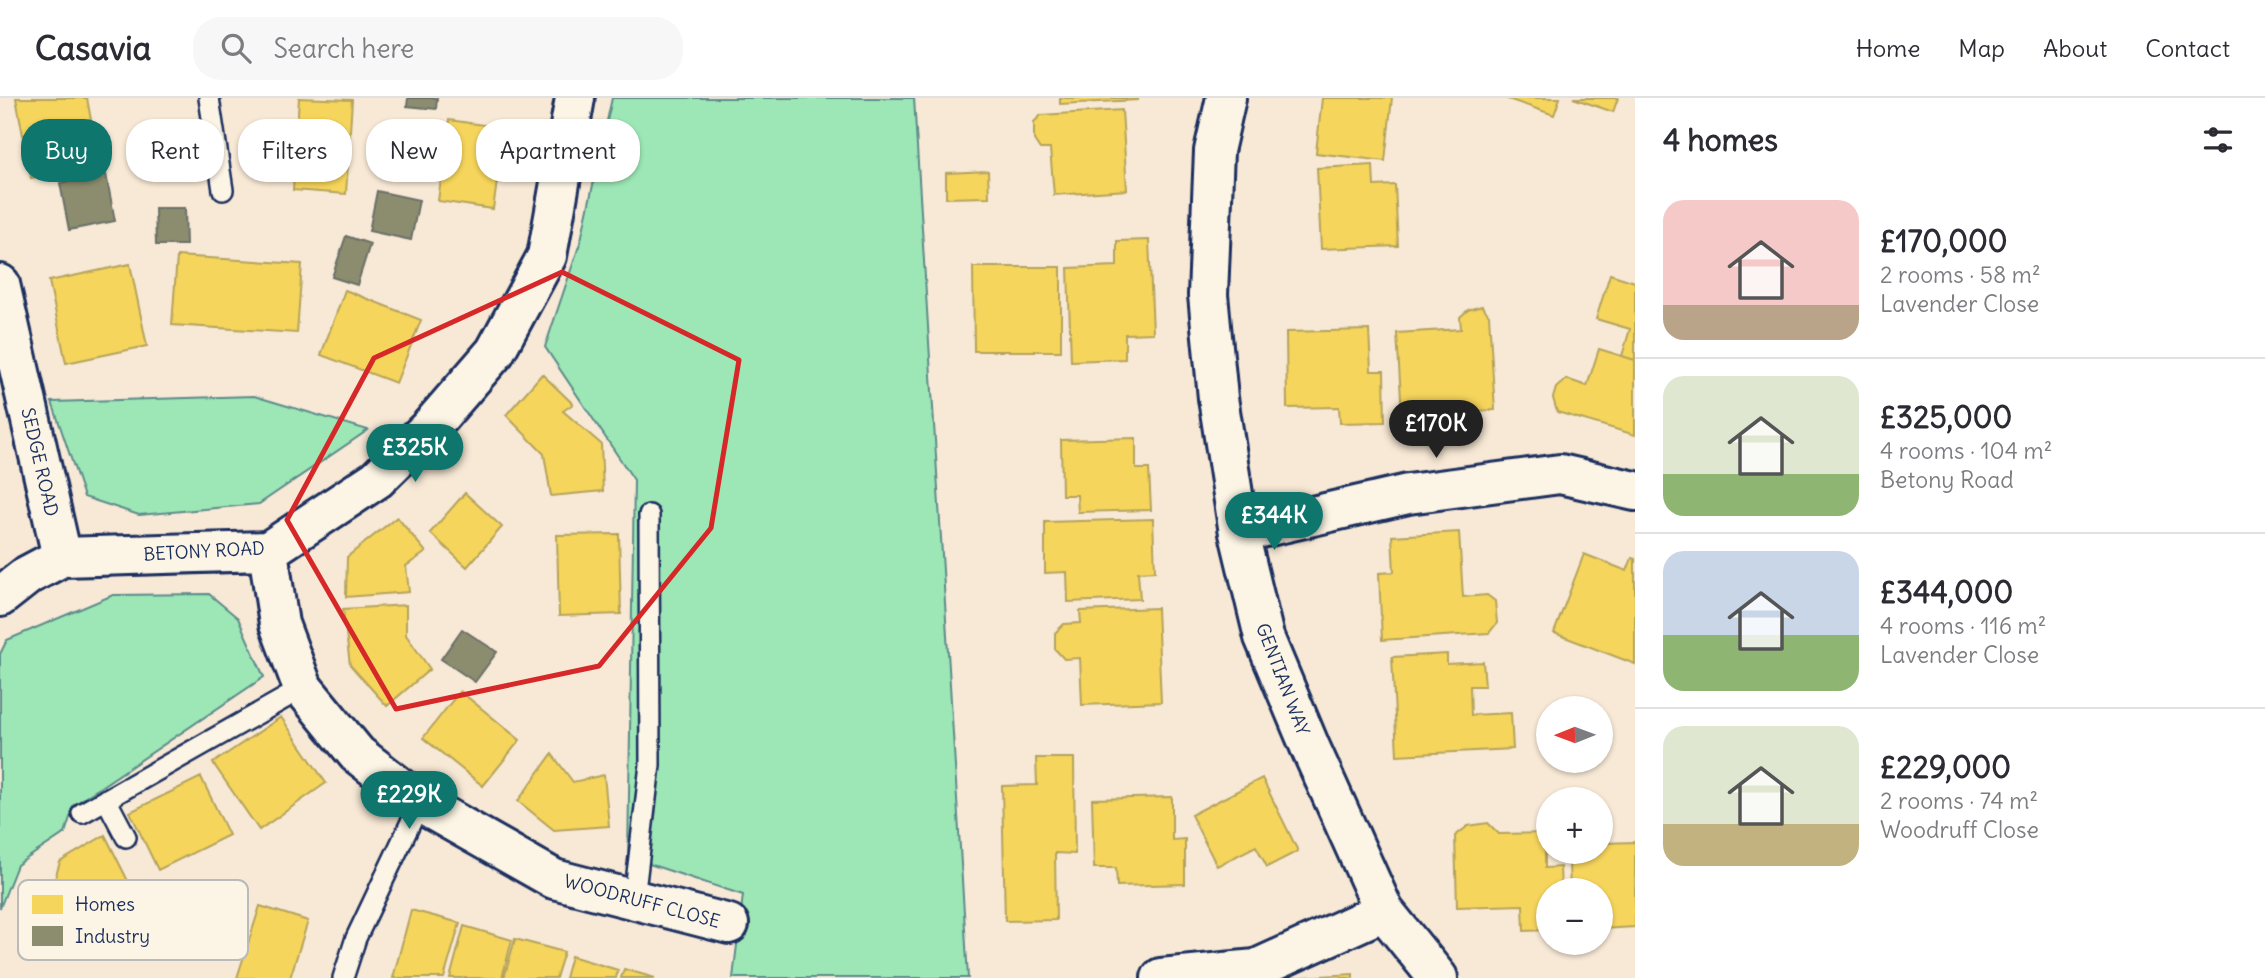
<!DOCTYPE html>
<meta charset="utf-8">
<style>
:root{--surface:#fff;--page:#f7f7f7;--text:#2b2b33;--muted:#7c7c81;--line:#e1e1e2;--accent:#0f766e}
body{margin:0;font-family:Delius,sans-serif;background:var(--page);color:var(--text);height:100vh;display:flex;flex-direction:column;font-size:26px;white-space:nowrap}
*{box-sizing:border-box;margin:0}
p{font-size:23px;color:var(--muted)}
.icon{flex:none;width:38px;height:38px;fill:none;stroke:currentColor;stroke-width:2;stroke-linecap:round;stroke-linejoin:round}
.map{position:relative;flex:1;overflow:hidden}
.sheet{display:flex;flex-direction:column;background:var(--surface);width:630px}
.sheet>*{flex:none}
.banner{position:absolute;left:21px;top:21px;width:665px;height:63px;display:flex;gap:14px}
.needle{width:46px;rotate:269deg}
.buttons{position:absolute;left:1536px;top:598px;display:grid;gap:14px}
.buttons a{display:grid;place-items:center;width:77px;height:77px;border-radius:50%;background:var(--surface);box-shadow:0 2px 5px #0004;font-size:35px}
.price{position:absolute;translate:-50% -60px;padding:0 16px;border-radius:24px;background:var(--accent);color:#fff;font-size:23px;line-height:46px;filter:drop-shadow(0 2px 4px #0008)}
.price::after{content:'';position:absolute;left:50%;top:42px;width:21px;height:16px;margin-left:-10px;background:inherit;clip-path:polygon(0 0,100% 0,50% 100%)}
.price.on{background:#222;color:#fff}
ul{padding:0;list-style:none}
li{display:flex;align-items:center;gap:21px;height:175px;padding:0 28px}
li+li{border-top:2px solid var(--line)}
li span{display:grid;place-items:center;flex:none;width:196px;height:140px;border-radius:21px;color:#555}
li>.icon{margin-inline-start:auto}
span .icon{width:84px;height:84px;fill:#fffc;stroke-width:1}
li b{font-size:30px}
h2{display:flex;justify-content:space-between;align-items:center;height:84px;padding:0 28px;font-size:30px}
.pill{padding:0 24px;border-radius:28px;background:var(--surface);box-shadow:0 2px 5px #0004;font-size:24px;line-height:63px}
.pill.on{background:var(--accent);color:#fff}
header{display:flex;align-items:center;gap:42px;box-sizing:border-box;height:98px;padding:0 35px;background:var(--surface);border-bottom:2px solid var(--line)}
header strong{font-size:33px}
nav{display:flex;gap:38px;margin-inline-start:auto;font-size:24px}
.search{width:490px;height:63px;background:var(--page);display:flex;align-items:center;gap:18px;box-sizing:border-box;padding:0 24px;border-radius:28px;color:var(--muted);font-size:26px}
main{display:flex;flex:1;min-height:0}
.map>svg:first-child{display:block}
.green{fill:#9de7b6;stroke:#5c8b8a;stroke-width:2}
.homes{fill:#f6d55c;stroke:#b4a35d;stroke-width:2}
.industry{fill:#8c8c6e;stroke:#6a7069;stroke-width:2}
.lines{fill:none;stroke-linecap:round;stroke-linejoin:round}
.service-casing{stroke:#1b2f5e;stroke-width:24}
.minor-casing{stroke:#1b2f5e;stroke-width:44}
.service{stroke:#fcf5e5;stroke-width:19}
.minor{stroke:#fcf5e5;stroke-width:38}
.marked{fill:none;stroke:#d62828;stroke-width:5;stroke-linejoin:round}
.labels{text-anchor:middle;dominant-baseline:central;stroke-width:7;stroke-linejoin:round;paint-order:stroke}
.street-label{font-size:18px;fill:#1b2f5e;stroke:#fcf5e5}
.key{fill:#fcf5e5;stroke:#b8babc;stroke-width:2}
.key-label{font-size:19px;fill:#1b2f5e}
</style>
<header>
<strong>Casavia</strong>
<div class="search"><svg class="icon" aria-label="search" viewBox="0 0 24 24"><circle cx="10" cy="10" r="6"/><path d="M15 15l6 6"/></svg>Search here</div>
<nav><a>Home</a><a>Map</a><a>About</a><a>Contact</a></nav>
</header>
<main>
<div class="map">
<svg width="1635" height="880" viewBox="0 0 1635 880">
<rect width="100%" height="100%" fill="#f8e9d6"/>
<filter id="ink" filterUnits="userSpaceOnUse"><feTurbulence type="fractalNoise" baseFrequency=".0143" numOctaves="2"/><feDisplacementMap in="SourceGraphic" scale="14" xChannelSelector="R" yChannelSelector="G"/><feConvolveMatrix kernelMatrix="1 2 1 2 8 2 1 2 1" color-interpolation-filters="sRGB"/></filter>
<g filter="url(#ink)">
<path class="green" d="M 612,0 L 914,0 L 968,880 L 733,880 L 743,797 L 628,759 L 634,382 L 545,249 L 581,142 Z
M 254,298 L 368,332 L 259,406 L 139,417 L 84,399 L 52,304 Z
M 209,496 L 238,520 L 264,579 L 74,707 L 65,735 L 17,767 L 0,810 L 0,556 L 7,542 L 113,497 Z"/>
<path class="homes" d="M 16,0 L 87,0 L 99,66 L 31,80 Z
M 299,0 L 352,2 L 346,96 L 293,92 Z
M 1060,0 L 1138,0 L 1138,2 L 1060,6 Z
M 1322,0 L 1392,0 L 1385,63 L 1316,55 Z
M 1505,0 L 1560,0 L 1554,17 Z
M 1573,0 L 1618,0 L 1613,14 Z
M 1122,12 L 1127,92 L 1054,97 L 1050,51 L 1040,51 L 1034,42 L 1034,24 L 1041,17 Z
M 449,22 L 505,30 L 493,111 L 438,103 Z
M 1373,67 L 1374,88 L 1395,87 L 1398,148 L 1321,151 L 1317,70 Z
M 988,73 L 989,99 L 946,100 L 946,75 Z
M 1149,142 L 1153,235 L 1125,236 L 1125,261 L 1071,263 L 1068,170 L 1117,168 L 1117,143 Z
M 177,158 L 302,166 L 297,235 L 172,227 Z
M 130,166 L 147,248 L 66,265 L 49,183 Z
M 973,169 L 1061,169 L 1061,253 L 974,253 Z
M 1610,176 L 1635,184 L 1635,262 L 1622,258 L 1630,231 L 1596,221 Z
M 345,192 L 421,222 L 396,285 L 321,257 Z
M 1482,208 L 1489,217 L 1495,312 L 1402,317 L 1397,235 L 1461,231 L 1460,219 L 1468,212 Z
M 1369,232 L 1371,273 L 1384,273 L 1385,324 L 1340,325 L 1339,309 L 1287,310 L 1286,234 Z
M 1599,251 L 1635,262 L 1635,337 L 1557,314 L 1553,300 L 1556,290 L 1566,281 L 1587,288 Z
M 542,276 L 573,306 L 563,313 L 601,346 L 603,393 L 551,398 L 544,356 L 506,317 Z
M 1136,340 L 1136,371 L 1149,371 L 1151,412 L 1078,414 L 1077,397 L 1062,397 L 1061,342 Z
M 465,395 L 502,429 L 467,469 L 430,435 Z
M 397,419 L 426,454 L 406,468 L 409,494 L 346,499 L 347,459 Z
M 1153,421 L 1155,473 L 1138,474 L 1140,501 L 1068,504 L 1067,474 L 1045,475 L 1045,424 Z
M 1459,434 L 1463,499 L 1487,497 L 1495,503 L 1497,525 L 1489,535 L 1382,542 L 1379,475 L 1394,474 L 1392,438 Z
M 619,436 L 621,516 L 559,518 L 557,437 Z
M 1584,456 L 1627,473 L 1632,460 L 1635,461 L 1635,566 L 1554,535 Z
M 406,507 L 406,537 L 430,571 L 387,608 L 350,567 L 343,511 Z
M 1157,510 L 1161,604 L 1082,607 L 1080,560 L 1064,561 L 1055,551 L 1055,535 L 1064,526 L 1081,525 L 1080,513 Z
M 1447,556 L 1447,566 L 1483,564 L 1485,588 L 1470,588 L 1471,617 L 1511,615 L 1513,651 L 1397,657 L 1392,559 Z
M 460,593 L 520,642 L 483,688 L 423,640 Z
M 281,619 L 326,685 L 259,732 L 213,665 Z
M 552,656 L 573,684 L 604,677 L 609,728 L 554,732 L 518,703 Z
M 1036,660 L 1074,660 L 1075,756 L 1055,755 L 1056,822 L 1005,823 L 1002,688 L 1037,687 Z
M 201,679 L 229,737 L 158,772 L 130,714 Z
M 1262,680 L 1298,753 L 1267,769 L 1256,748 L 1217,768 L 1191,717 Z
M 1172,699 L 1172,742 L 1185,741 L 1185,786 L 1117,788 L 1116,770 L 1094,770 L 1092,701 Z
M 1488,725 L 1499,736 L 1545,735 L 1545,770 L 1560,769 L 1561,793 L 1549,793 L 1549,832 L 1524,833 L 1523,807 L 1457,809 L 1455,738 L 1468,728 Z
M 105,737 L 133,793 L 109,802 L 101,832 L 45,814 L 60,764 Z
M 1635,744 L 1635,829 L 1601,831 L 1601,793 L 1570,793 L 1569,764 L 1588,763 L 1587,754 L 1601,754 L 1601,745 Z
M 260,808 L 308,823 L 290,880 L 237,880 Z
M 411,812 L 460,825 L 444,880 L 393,880 Z
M 464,828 L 512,842 L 502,880 L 450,880 Z
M 515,841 L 564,854 L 556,880 L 504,880 Z
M 571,858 L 618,872 L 616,880 L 565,880 Z
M 624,871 L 655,880 L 621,880 Z
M 1353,876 L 1353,880 L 1287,880 Z"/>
<path class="industry" d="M 408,0 L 437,0 L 436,11 L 407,8 Z
M 106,76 L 115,123 L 69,132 L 60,85 Z
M 377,93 L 419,102 L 411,142 L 369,133 Z
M 155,110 L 185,110 L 186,147 L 156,147 Z
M 346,138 L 370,146 L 357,187 L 332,179 Z
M 462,531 L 497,554 L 475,584 L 441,561 Z"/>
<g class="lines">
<g class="service-casing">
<path id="service" d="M 209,0 L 223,92
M 106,701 L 126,739
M 82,715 L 303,590
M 634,801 L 650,667 L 649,417
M 343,880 L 356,840 L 420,705"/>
</g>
<g class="minor-casing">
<path id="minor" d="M 1226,0 L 1214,53 L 1208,197 L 1218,300 L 1239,435 L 1264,539 L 1310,649 L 1384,813 L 1438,880
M 0,186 L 62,459
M 1239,435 L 1408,396 L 1560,376 L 1635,393
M 268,453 L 279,526 L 303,590 L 357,656 L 420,705 L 554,781 L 729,826
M 0,499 L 28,477 L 62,459 L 268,453 L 377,381 L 430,329 L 495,254 L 547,158 L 575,0
M 1161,880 L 1256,871 L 1384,813"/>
</g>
<use href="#service" class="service"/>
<use href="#minor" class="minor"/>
</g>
</g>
<path class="marked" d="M 562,174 L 739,262 L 711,430 L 599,568 L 396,611 L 287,422 L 374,260 Z"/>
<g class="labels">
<g class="street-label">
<text transform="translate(40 364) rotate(77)">SEDGE ROAD</text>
<text transform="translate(204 453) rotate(-3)">BETONY ROAD</text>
<text transform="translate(1283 581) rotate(69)">GENTIAN WAY</text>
<text transform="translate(642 803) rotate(15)">WOODRUFF CLOSE</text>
</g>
</g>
<rect x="18" y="782" width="230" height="80" rx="10" class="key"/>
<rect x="32" y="797" width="31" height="19" fill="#f6d55c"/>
<rect x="32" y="828" width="31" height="20" fill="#8c8c6e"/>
<g class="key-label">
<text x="75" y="813">Homes</text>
<text x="75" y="845">Industry</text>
</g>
</svg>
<div class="buttons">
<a><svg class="needle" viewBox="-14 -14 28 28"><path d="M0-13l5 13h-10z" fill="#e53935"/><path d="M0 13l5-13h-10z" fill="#7c7c81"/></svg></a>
<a>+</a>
<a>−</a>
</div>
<b class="price on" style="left:1436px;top:362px">£170K</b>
<b class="price" style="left:415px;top:386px">£325K</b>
<b class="price" style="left:1274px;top:454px">£344K</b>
<b class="price" style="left:409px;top:733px">£229K</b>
<div class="banner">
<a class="pill on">Buy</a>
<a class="pill">Rent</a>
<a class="pill">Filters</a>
<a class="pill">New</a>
<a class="pill">Apartment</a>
</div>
</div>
<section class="sheet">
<h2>4 homes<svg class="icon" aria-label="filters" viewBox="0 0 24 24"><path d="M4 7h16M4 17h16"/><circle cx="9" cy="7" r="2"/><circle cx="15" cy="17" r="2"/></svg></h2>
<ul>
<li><span style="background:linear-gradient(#f6c9c9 75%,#b9a48a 0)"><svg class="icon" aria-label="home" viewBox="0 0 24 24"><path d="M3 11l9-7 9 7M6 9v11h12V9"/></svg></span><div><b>£170,000</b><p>2 rooms · 58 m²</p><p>Lavender Close</p></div></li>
<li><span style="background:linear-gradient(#dfe7d0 70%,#8fb573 0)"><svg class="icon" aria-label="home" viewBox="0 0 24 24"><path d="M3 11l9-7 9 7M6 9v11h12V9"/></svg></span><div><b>£325,000</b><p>4 rooms · 104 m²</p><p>Betony Road</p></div></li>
<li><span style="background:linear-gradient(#c9d6e8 60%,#8fb573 0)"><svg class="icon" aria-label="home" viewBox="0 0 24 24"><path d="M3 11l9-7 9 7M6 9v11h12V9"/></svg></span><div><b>£344,000</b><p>4 rooms · 116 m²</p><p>Lavender Close</p></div></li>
<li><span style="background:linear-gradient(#dfe7d0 70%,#c2b280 0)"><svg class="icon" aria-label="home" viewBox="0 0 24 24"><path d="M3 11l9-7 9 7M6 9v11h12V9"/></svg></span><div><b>£229,000</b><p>2 rooms · 74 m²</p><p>Woodruff Close</p></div></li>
</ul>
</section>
</main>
